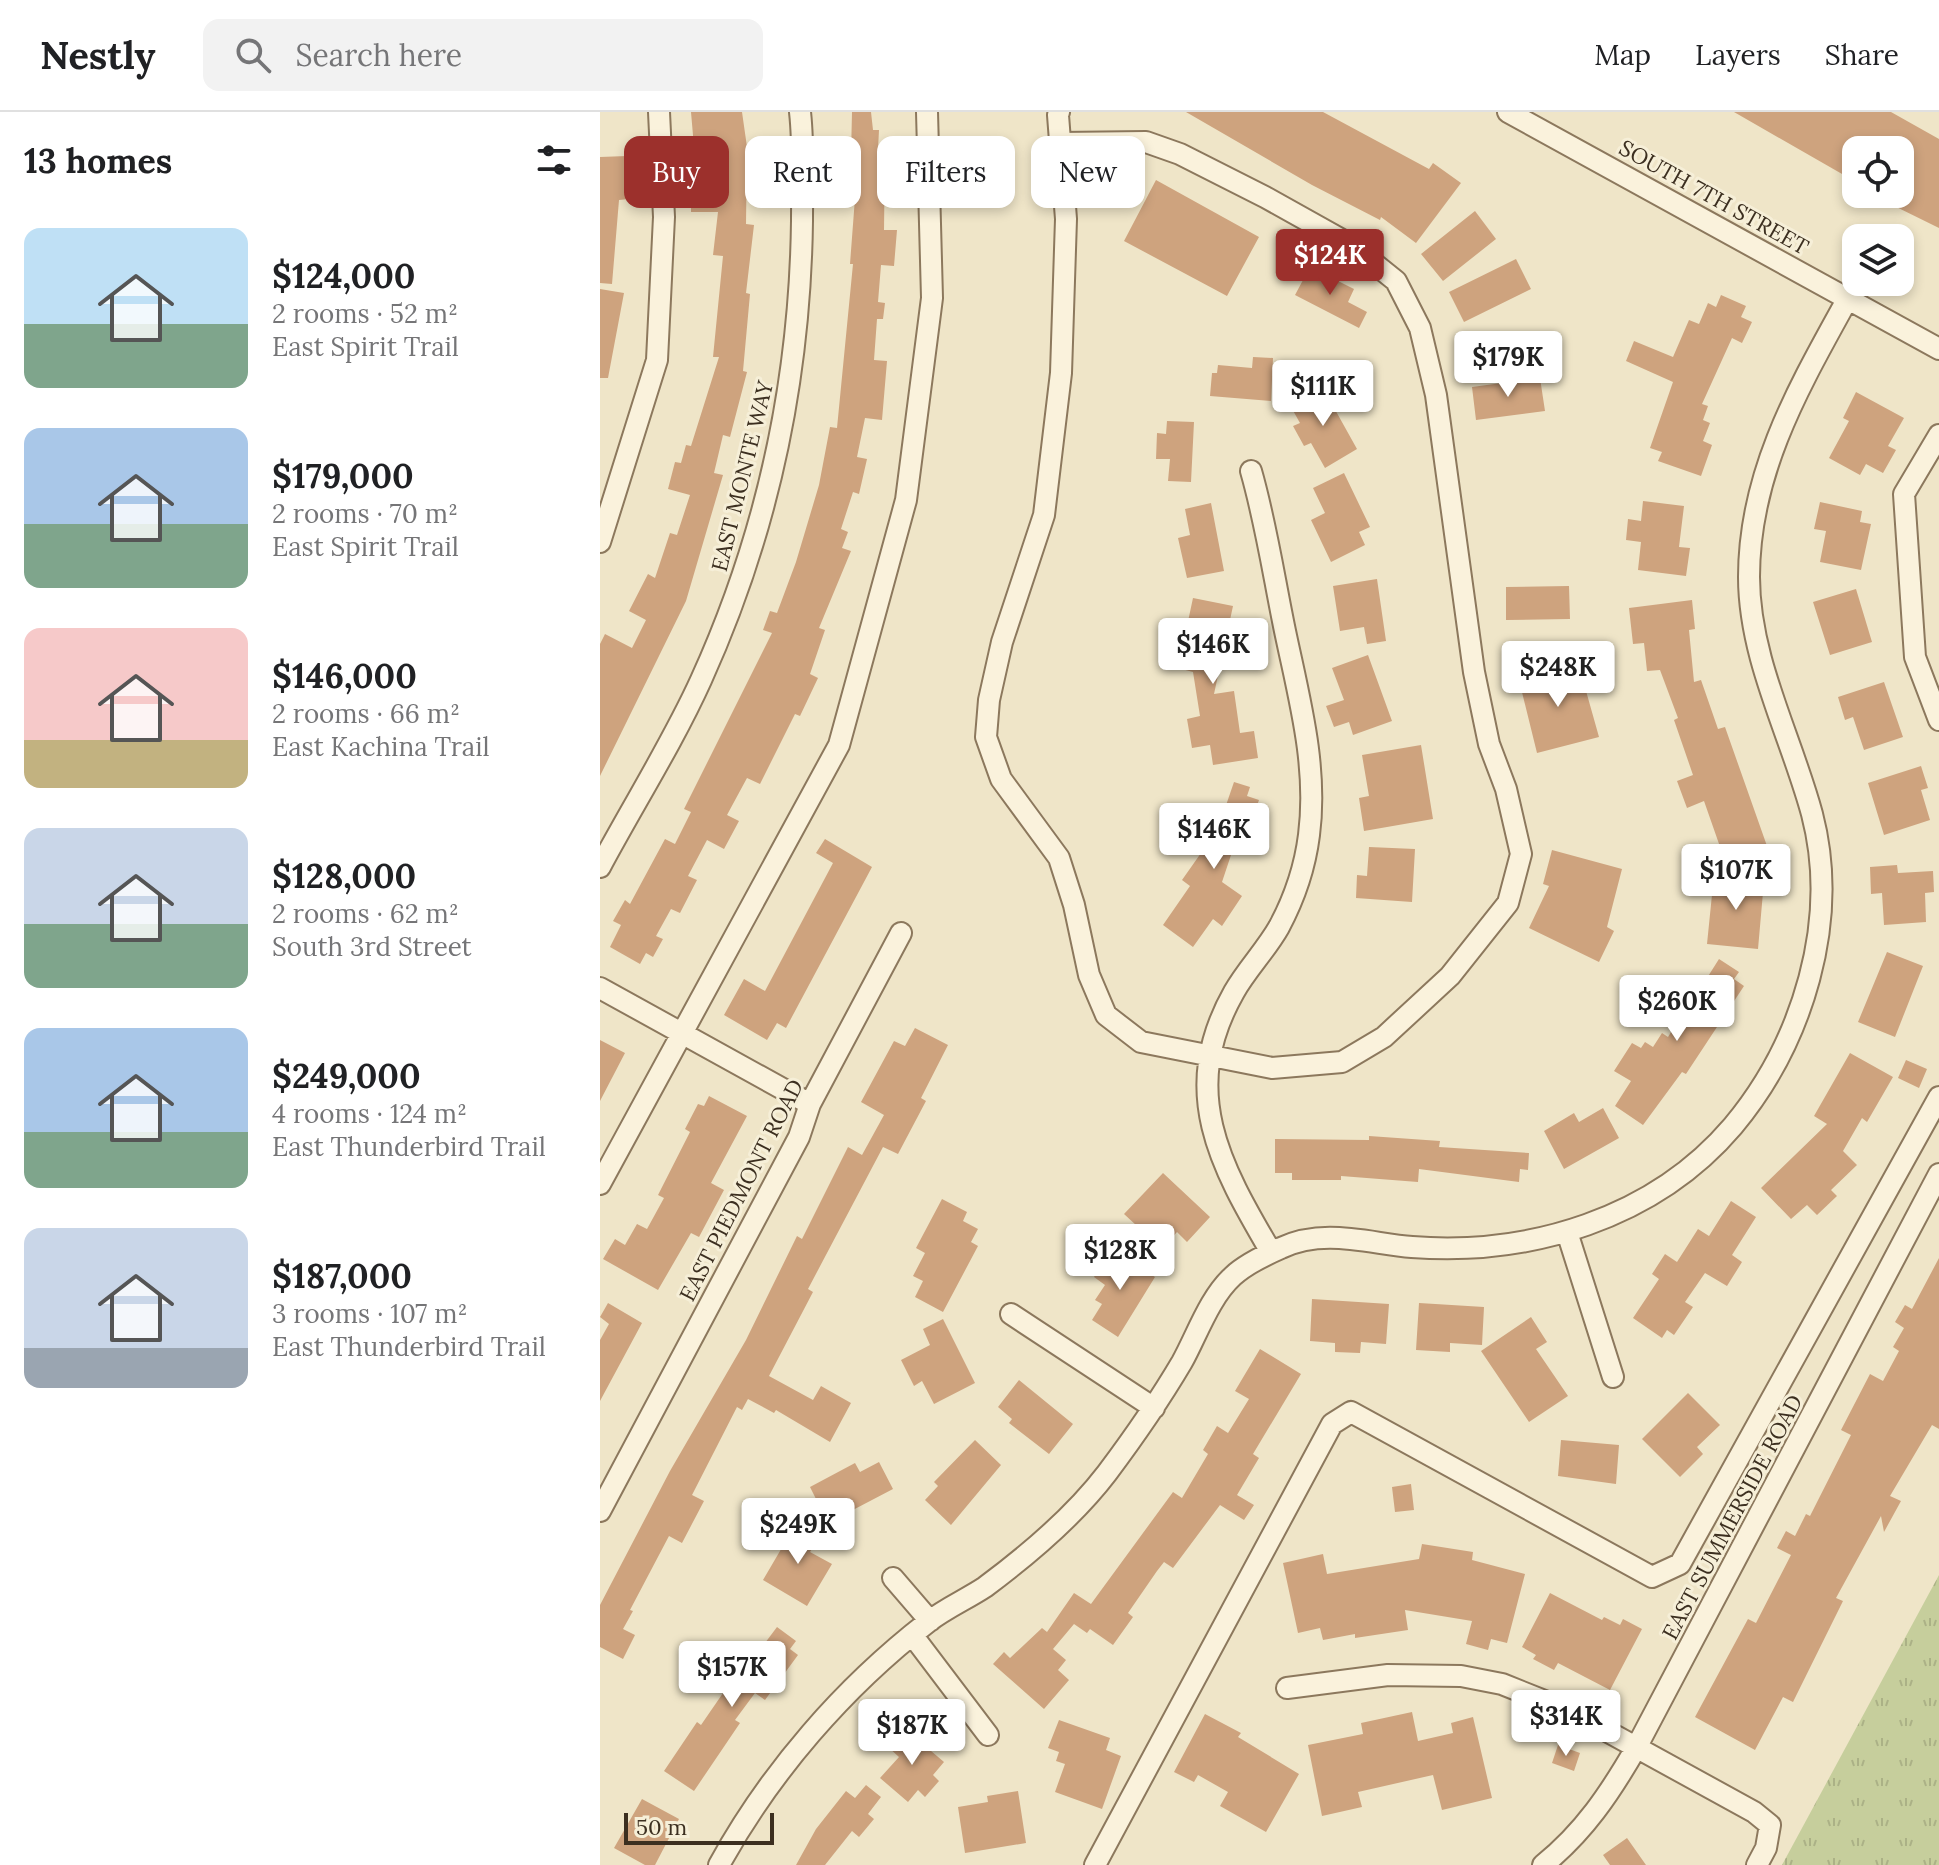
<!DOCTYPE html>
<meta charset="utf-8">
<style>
:root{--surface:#fff;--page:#f2f2f2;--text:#202124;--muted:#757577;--line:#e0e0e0;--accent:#9c302c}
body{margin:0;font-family:Lora,serif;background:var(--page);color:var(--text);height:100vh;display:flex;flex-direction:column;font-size:30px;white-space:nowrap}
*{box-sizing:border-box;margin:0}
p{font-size:26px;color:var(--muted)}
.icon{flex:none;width:44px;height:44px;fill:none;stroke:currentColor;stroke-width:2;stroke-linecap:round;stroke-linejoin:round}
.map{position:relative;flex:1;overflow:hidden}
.details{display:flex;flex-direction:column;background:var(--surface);width:600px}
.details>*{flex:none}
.top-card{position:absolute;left:24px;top:24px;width:760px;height:72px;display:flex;gap:16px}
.buttons{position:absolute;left:1242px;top:24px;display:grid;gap:16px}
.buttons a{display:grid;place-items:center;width:72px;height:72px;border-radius:16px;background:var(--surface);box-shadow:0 4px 12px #0003;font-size:40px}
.scale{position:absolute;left:24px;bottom:20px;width:150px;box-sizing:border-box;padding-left:8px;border:4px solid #3c2f20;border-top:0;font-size:22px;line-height:28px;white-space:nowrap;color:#3c2f20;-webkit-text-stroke:6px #f6efd8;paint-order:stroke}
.price{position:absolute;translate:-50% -68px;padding:0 18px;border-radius:8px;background:#fff;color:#222;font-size:26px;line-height:52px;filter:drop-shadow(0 2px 4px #0008)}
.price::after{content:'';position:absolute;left:50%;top:48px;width:24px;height:18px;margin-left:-12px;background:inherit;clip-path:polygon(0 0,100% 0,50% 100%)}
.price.selected{background:var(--accent);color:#fff}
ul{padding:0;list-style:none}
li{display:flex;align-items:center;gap:24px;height:200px;padding:0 24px}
li span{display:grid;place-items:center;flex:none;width:224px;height:160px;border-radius:16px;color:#555}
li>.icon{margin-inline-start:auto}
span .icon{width:96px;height:96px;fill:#fffc;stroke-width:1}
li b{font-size:34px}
h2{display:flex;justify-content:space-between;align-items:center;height:96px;padding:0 24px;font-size:34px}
.tag{padding:0 28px;border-radius:16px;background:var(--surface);box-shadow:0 4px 12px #0003;font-size:28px;line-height:72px}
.tag.selected{background:var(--accent);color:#fff}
header{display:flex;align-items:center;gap:48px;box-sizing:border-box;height:112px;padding:0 40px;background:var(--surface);border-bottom:2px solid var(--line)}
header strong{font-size:38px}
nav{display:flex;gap:44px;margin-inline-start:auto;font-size:28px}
.search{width:560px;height:72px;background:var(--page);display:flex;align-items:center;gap:20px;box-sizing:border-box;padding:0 28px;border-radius:16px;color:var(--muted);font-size:30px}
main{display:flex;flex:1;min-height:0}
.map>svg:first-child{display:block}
.grass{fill:url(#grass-tufts)}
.building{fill:#cea37e}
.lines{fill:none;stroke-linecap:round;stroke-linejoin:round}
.minor-casing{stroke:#8c785d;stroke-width:24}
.minor{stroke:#faf2dc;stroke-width:20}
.labels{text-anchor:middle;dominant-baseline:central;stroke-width:6;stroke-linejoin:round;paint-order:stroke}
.street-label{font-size:22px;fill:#3c2f20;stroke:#f6efd8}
</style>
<header>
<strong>Nestly</strong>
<div class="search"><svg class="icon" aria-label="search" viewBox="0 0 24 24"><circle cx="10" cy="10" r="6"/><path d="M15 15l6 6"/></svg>Search here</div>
<nav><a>Map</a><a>Layers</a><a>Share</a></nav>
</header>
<main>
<section class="details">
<h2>13 homes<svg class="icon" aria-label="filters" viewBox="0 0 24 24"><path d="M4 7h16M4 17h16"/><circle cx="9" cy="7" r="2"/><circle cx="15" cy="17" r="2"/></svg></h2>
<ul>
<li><span style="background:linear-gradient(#bfe0f5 60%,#7fa58c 0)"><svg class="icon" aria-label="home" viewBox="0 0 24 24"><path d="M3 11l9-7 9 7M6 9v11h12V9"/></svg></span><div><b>$124,000</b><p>2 rooms · 52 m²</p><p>East Spirit Trail</p></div></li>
<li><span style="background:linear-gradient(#a9c7e8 60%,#7fa58c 0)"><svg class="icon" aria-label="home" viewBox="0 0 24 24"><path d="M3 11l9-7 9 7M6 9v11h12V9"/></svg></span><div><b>$179,000</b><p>2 rooms · 70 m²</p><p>East Spirit Trail</p></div></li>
<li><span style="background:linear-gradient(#f6c9c9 70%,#c2b280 0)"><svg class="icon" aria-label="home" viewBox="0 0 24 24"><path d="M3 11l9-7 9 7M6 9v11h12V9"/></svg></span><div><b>$146,000</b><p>2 rooms · 66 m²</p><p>East Kachina Trail</p></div></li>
<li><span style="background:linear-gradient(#c9d6e8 60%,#7fa58c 0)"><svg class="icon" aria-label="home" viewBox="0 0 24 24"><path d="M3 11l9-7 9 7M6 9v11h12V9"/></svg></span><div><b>$128,000</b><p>2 rooms · 62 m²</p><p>South 3rd Street</p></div></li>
<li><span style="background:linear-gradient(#a9c7e8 65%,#7fa58c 0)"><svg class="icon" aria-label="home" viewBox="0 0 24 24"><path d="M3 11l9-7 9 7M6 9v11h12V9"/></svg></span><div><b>$249,000</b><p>4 rooms · 124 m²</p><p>East Thunderbird Trail</p></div></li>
<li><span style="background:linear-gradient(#c9d6e8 75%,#9aa5b1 0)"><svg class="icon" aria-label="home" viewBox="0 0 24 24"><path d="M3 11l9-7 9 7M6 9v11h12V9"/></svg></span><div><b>$187,000</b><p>3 rooms · 107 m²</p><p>East Thunderbird Trail</p></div></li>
</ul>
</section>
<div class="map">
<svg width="1339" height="1753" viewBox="0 0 1339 1753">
<defs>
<pattern id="grass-tufts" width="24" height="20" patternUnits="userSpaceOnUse" patternTransform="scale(2)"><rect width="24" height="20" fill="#c6ce9c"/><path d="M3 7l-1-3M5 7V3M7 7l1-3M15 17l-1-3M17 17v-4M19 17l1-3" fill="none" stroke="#abb186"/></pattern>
</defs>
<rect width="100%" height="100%" fill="#efe5c8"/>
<path class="grass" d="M 1339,1463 L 1339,1753 L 1182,1753 Z"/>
<path class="building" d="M 91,0 L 142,0 L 147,35 L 146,112 L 154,113 L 146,181 L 150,182 L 143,259 L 147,260 L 130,325 L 123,323 L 114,361 L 123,363 L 86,489 L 0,664 L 0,532 L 5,522 L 32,536 L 46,508 L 29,499 L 48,462 L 55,466 L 70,421 L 77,423 L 90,383 L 68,377 L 75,350 L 81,351 L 86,333 L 91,334 L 119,245 L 113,245 L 123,144 L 113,143 L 118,100 L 91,100 L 91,35 L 94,35 Z
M 252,0 L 271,0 L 273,18 L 279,18 L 278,37 L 285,37 L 284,118 L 297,118 L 294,154 L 281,153 L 278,190 L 285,191 L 283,207 L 277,207 L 274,248 L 287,249 L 282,308 L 265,306 L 257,345 L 267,347 L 259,382 L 253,380 L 241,417 L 248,420 L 242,436 L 251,439 L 219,516 L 225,518 L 210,562 L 218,566 L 200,604 L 195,602 L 160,672 L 147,666 L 127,703 L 139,709 L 124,737 L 107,728 L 88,764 L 97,768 L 80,801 L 71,797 L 56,824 L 63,827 L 53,845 L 46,841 L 40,852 L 10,835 L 21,813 L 13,809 L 25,788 L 30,792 L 65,727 L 75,732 L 91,700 L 84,697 L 172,521 L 163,518 L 170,499 L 177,501 L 196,450 L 219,373 L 230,315 L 237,316 L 253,152 L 250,152 L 255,86 L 250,86 Z
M 586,0 L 723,0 L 829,57 L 833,51 L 861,71 L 816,131 L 781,105 L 780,108 L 712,73 Z
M 1134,0 L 1291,0 L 1339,27 L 1339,116 L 1270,82 L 1300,82 L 1300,38 L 1256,38 L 1256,70 Z
M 27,44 L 29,87 L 19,88 L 12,172 L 0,171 L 0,45 Z
M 556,68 L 659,125 L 627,184 L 524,129 Z
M 875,99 L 896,127 L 843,169 L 821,142 Z
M 916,147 L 931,177 L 864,210 L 849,180 Z
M 710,155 L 754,177 L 748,190 L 767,200 L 759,216 L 695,183 Z
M 0,177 L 24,181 L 8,266 L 0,266 Z
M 1121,183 L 1146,194 L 1141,205 L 1152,210 L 1142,231 L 1132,226 L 1102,292 L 1108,294 L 1103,308 L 1110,311 L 1103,329 L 1112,333 L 1101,364 L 1058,349 L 1062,340 L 1050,336 L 1073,270 L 1026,249 L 1034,229 L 1073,245 L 1089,208 L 1099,212 L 1108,191 L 1116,195 Z
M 653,245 L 673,246 L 671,289 L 610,284 L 612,261 L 617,261 L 618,253 L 652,256 Z
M 940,266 L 945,299 L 876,308 L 872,275 Z
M 723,276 L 757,337 L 725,356 L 711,331 L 704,334 L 693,314 L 700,311 L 691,295 Z
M 1256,280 L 1304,306 L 1288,334 L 1296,338 L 1283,361 L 1266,352 L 1260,363 L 1229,346 L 1249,309 L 1243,306 Z
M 567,309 L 594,310 L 591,370 L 568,369 L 570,347 L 556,347 L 557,321 L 566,322 Z
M 744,361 L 770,415 L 759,420 L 765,433 L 731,450 L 711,408 L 725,401 L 713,376 Z
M 1043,389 L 1084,394 L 1079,435 L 1090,436 L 1086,464 L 1038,458 L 1041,430 L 1026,428 L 1028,407 L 1041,409 Z
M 1220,390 L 1262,399 L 1260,410 L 1271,412 L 1261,458 L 1220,450 L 1226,419 L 1214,417 Z
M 611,391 L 624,459 L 587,466 L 578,426 L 590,423 L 585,397 Z
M 777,467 L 786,529 L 767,532 L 764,515 L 740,519 L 733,474 Z
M 969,474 L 970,507 L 906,508 L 906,475 Z
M 1256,477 L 1272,530 L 1230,543 L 1213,490 Z
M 593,486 L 633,494 L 614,582 L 634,579 L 640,621 L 654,619 L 658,646 L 613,653 L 610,633 L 592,636 L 587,607 L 600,604 L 593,560 L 578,556 Z
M 1092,488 L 1095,517 L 1089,518 L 1094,570 L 1101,568 L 1118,617 L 1125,615 L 1167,734 L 1125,749 L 1104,689 L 1087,696 L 1077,669 L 1093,663 L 1074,608 L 1078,606 L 1060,558 L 1047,559 L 1044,531 L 1033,532 L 1029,496 Z
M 768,543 L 792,609 L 753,623 L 749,610 L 734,615 L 726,594 L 744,588 L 732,556 Z
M 979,554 L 999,625 L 937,641 L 919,568 Z
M 1284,570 L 1303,625 L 1264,638 L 1253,605 L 1245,608 L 1238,585 Z
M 821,633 L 833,707 L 764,719 L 759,686 L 769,684 L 762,643 Z
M 1321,654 L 1328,676 L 1321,678 L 1330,708 L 1284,723 L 1268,671 Z
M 634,670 L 650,675 L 647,684 L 659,688 L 643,734 L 635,731 L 622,770 L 642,784 L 622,814 L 613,807 L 593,835 L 563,813 L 590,774 L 582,768 L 613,724 L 607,723 L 615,699 L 623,702 Z
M 225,727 L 272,755 L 186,916 L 177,911 L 167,928 L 124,903 L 144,867 L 165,879 L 233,751 L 216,741 Z
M 769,735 L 815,737 L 812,790 L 756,786 L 757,763 L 767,764 Z
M 952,738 L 1022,757 L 1007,815 L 1014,819 L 999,850 L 929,816 L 949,774 L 943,772 Z
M 1297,753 L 1298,761 L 1333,759 L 1334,780 L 1325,781 L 1326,810 L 1284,813 L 1282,781 L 1271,782 L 1270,755 Z
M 1114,763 L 1164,769 L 1158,837 L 1107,832 Z
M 1287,840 L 1323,854 L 1295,925 L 1258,910 Z
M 1119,847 L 1139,860 L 1134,867 L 1144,874 L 1086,962 L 1082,960 L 1043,1013 L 1015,994 L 1031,969 L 1014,959 L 1032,931 L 1041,936 L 1045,930 L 1053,935 L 1062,921 L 1068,925 L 1086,896 L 1075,889 L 1088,869 L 1100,877 Z
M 315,916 L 348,933 L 321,986 L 326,989 L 298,1042 L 283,1035 L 208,1177 L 213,1180 L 169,1264 L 213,1288 L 221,1274 L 251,1291 L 230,1330 L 176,1298 L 174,1301 L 148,1287 L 142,1298 L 137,1295 L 92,1383 L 104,1389 L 82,1431 L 69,1424 L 30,1498 L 33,1499 L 23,1517 L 35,1523 L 23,1547 L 0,1535 L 0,1493 L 70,1359 L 146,1228 L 197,1124 L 202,1127 L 248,1035 L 262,1043 L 284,1003 L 261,990 L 294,929 L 305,934 Z
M 0,928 L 25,941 L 0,989 Z
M 1250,941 L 1293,965 L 1267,1010 L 1262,1006 L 1243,1039 L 1257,1053 L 1231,1078 L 1237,1084 L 1217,1103 L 1207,1093 L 1191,1107 L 1161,1076 L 1227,1012 L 1214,1004 Z
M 1306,948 L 1327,957 L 1319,976 L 1298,966 Z
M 109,984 L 147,1004 L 111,1071 L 124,1078 L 99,1125 L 91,1121 L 58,1178 L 3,1147 L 15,1127 L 25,1133 L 37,1112 L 47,1117 L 64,1086 L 58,1083 L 90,1020 L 85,1017 L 98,992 L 104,994 Z
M 1003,996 L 1019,1026 L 964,1057 L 944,1019 L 974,1001 L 979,1010 Z
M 769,1024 L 840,1029 L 839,1035 L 929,1041 L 928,1058 L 920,1057 L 919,1070 L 819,1057 L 818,1070 L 741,1064 L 741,1068 L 692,1068 L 692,1061 L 675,1061 L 675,1027 L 769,1028 Z
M 563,1061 L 610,1105 L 587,1130 L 577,1120 L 562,1137 L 524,1102 Z
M 342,1087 L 367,1100 L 363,1109 L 378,1117 L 371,1130 L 378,1134 L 343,1200 L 315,1185 L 323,1169 L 313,1164 L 325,1141 L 316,1136 Z
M 1131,1089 L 1156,1105 L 1132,1143 L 1142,1150 L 1127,1174 L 1105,1161 L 1085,1190 L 1093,1195 L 1074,1223 L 1067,1218 L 1062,1226 L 1033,1206 L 1059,1167 L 1052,1162 L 1065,1142 L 1077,1150 L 1098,1117 L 1109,1124 Z
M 511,1138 L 555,1165 L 518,1225 L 492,1208 L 502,1192 L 495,1188 L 505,1173 L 494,1165 Z
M 1339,1146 L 1339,1317 L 1332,1313 L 1290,1384 L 1301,1389 L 1284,1420 L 1281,1404 L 1236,1486 L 1243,1489 L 1193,1590 L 1183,1585 L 1155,1638 L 1095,1605 L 1148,1507 L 1156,1511 L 1191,1443 L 1177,1436 L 1186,1419 L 1195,1424 L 1206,1402 L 1210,1404 L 1251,1323 L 1241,1318 L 1270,1262 L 1283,1269 L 1299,1239 L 1293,1235 L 1304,1216 L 1295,1210 L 1305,1193 L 1312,1197 Z
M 712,1187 L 789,1192 L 786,1232 L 761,1230 L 760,1241 L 735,1240 L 735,1231 L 710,1229 Z
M 8,1191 L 42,1211 L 0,1289 L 0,1228 L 9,1212 L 0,1205 Z
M 819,1191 L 884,1195 L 882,1233 L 850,1231 L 850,1240 L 816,1238 Z
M 931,1205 L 947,1230 L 936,1237 L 968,1284 L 929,1310 L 881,1239 Z
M 343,1207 L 375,1271 L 334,1292 L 322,1269 L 314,1274 L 301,1248 L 330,1233 L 323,1217 Z
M 660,1237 L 701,1262 L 653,1342 L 659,1346 L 637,1383 L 654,1393 L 644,1408 L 620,1393 L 573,1456 L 564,1450 L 557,1459 L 528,1501 L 533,1505 L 513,1533 L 490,1517 L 487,1521 L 474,1512 L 453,1537 L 466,1548 L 458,1558 L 469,1568 L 444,1597 L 393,1552 L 404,1540 L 410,1546 L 442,1516 L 447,1520 L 474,1481 L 491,1492 L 573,1380 L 582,1386 L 608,1342 L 603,1338 L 617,1314 L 628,1321 L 649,1287 L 635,1279 Z
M 419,1268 L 473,1312 L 449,1342 L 409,1311 L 412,1307 L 398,1295 Z
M 1088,1281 L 1120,1313 L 1097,1335 L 1103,1342 L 1080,1365 L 1042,1327 Z
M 375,1328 L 401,1353 L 351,1413 L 325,1388 L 338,1374 L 334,1370 Z
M 961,1328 L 1019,1333 L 1016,1372 L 958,1364 Z
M 279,1350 L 293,1377 L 228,1411 L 210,1375 L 255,1351 L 260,1360 Z
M 811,1372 L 814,1398 L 795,1400 L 792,1375 Z
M 197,1410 L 220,1424 L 210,1440 L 232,1452 L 207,1494 L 163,1468 Z
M 822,1432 L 873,1440 L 872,1448 L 925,1462 L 907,1531 L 891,1527 L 888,1538 L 866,1532 L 872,1509 L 805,1498 L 808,1518 L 755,1526 L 755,1522 L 723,1528 L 720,1516 L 698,1521 L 683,1451 L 723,1442 L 727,1462 L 819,1447 Z
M 950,1481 L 1002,1508 L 1004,1505 L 1020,1513 L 1023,1507 L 1042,1517 L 1010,1578 L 958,1551 L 954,1558 L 933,1547 L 936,1543 L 922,1535 Z
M 177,1515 L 196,1529 L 190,1537 L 198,1543 L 165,1588 L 155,1581 L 135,1608 L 140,1611 L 94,1679 L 64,1659 L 97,1610 L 101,1613 L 152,1539 L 156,1543 Z
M 812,1600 L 818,1629 L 853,1621 L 851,1611 L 873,1605 L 892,1686 L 842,1698 L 833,1663 L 758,1680 L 762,1695 L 722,1704 L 708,1633 L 763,1622 L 761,1611 Z
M 605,1602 L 641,1621 L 638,1625 L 699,1662 L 666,1720 L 620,1694 L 628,1680 L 598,1663 L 594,1670 L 574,1660 Z
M 459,1608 L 510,1626 L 506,1638 L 521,1644 L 502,1697 L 455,1680 L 465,1652 L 456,1649 L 459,1640 L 448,1636 Z
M 304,1616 L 344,1650 L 333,1663 L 339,1669 L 325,1685 L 318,1678 L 308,1690 L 280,1666 L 299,1645 L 288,1635 Z
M 958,1633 L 980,1641 L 974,1659 L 952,1651 Z
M 266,1673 L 281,1685 L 268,1702 L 274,1707 L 259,1725 L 252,1719 L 225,1753 L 196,1753 L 216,1717 L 246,1679 L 255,1686 Z
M 418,1679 L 426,1731 L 365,1741 L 358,1695 L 388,1690 L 387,1684 Z
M 42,1687 L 79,1707 L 55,1753 L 45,1753 L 14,1736 Z
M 1027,1726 L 1046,1753 L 1010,1753 L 1003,1743 Z"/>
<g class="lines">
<g class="minor-casing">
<path id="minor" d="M 459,0 L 458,3 L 466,107 L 461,261 L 444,403 L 402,530 L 389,588 L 386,625 L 401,667 L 459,746 L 474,793 L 489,863 L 506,903 L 541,930 L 672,956 L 742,950 L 784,925 L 850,864 L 908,791 L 921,742 L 906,677 L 889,632 L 874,560 L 836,283 L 820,216 L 796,169 L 751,133 L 665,85 L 580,42 L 546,30 L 461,31
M 908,0 L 1339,237
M 1339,323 L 1304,382 L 1315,545 L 1339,608
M 651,359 C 666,411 674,466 685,519 C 699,586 718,654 709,723 C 705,755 694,787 679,815 C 666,838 647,857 634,880 C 578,979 620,1053 671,1140
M 0,430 L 57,248 L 64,105 L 59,0
M 0,755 C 33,693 72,632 101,568 C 167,423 200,268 202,109 C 202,73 204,36 200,0
M 0,876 L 210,992
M 0,1072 L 239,633 L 306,388 L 332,186 L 327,0
M 967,1120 L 1013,1265
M 411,1202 L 554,1296
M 0,1399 L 199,1025 L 210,992 L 301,821
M 293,1466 L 330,1509
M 313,1524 L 388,1623
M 687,1576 L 788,1563 L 861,1564 L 902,1572 L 972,1600 L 1154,1700 L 1170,1713 L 1166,1736 L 1157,1753
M 119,1753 C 170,1660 244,1575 328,1510 C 346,1496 367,1487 385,1475 C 428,1443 475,1403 507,1361 C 534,1325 559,1289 582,1250 C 597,1223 609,1186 633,1164 C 645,1153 665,1143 681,1136 C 724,1116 767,1131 812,1135 C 929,1144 1054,1107 1133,1014 C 1203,930 1240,809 1212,702 C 1191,624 1149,547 1149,465 C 1149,360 1199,275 1248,186
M 495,1753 L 732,1312 L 751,1300 L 1052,1465 L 1080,1452 L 1339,985
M 943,1753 C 984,1720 1010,1681 1036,1636 L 1339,1062"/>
</g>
<use href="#minor" class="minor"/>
</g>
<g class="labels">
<g class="street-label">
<text transform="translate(1114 85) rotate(29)">SOUTH 7TH STREET</text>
<text transform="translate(142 364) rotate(-76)">EAST MONTE WAY</text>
<text transform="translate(141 1078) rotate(-63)">EAST PIEDMONT ROAD</text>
<text transform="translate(1132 1405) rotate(-62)">EAST SUMMERSIDE ROAD</text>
</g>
</g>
</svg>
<div class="buttons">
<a><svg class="icon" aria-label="locate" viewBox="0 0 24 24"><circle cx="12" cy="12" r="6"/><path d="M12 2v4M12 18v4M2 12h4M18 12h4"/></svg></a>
<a><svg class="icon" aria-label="layers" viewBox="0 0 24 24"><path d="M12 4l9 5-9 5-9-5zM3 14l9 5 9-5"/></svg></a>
</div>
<div class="scale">50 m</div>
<b class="price selected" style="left:730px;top:185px">$124K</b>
<b class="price" style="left:908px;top:287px">$179K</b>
<b class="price" style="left:723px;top:316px">$111K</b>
<b class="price" style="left:613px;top:574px">$146K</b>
<b class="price" style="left:958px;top:597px">$248K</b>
<b class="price" style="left:614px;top:759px">$146K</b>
<b class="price" style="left:1136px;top:800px">$107K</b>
<b class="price" style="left:1077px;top:931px">$260K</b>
<b class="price" style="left:520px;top:1180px">$128K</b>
<b class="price" style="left:198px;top:1454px">$249K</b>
<b class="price" style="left:132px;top:1597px">$157K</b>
<b class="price" style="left:966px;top:1646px">$314K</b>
<b class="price" style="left:312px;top:1655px">$187K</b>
<div class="top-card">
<a class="tag selected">Buy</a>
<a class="tag">Rent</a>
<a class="tag">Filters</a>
<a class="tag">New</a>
</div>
</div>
</main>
